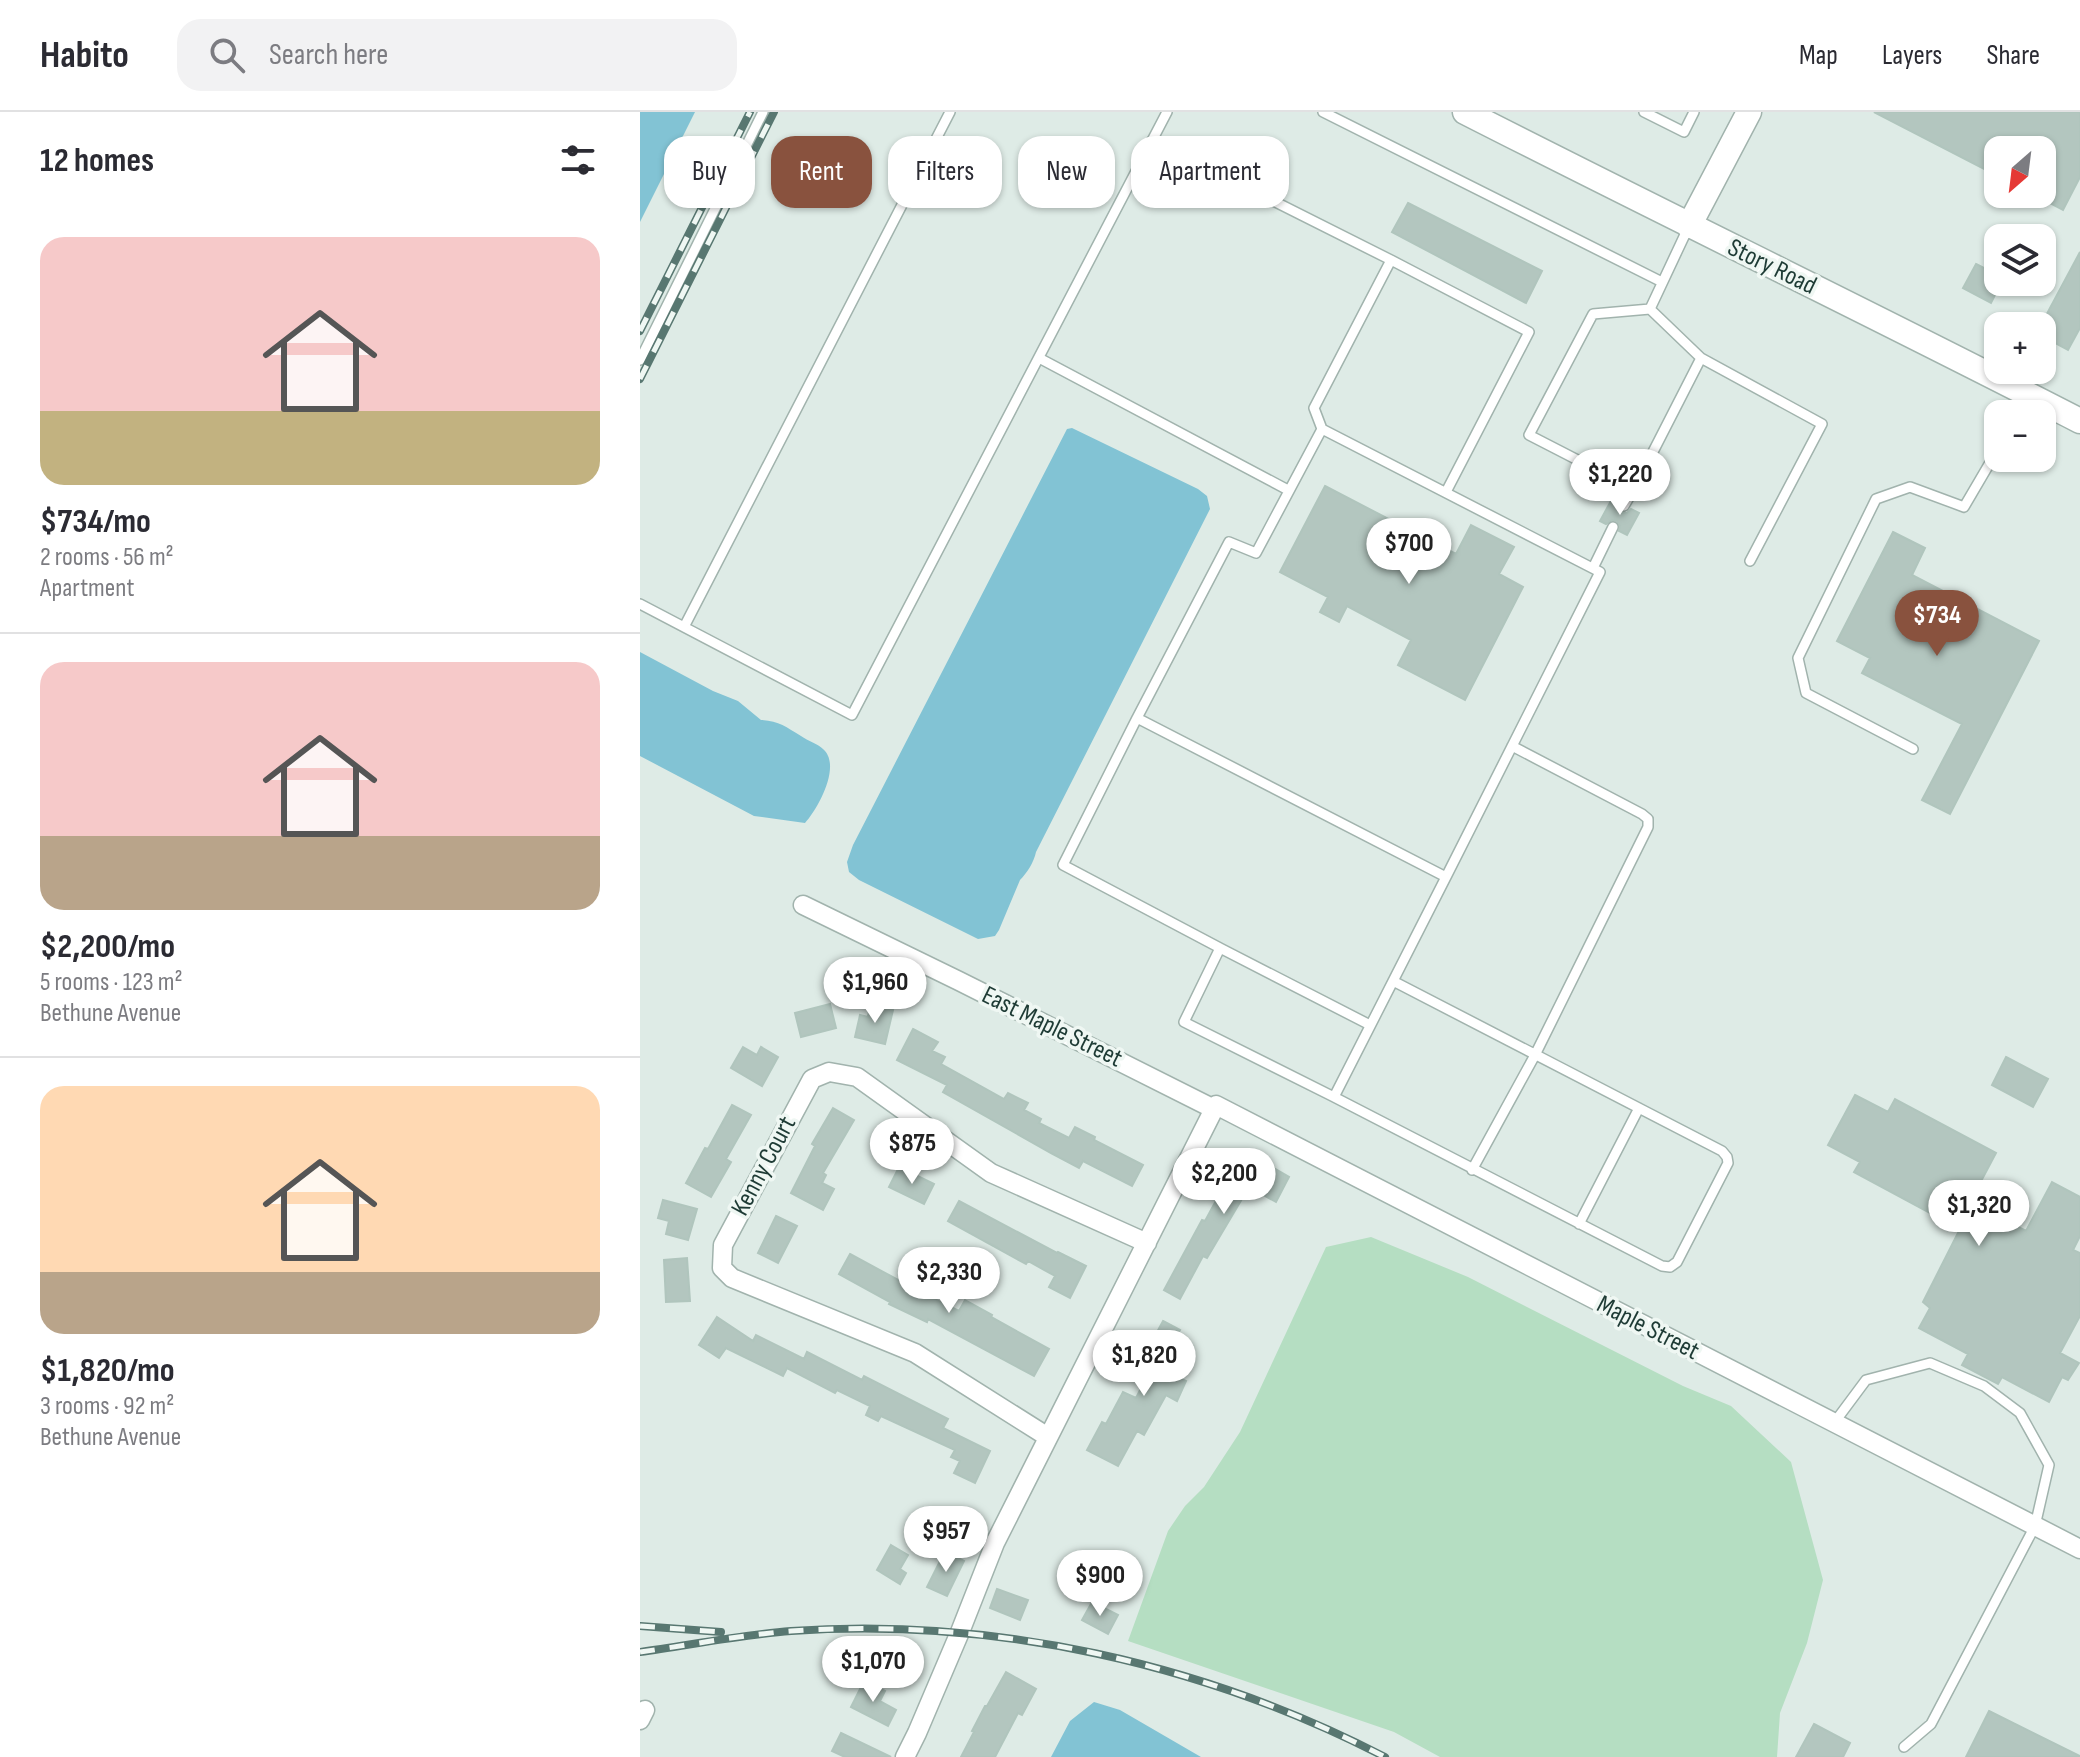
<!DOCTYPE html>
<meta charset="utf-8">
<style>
:root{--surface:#fff;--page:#f2f2f3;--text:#2b2b33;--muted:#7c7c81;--line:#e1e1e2;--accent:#89523e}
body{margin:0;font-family:"Sofia Sans Condensed",sans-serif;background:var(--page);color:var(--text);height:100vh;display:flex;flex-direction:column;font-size:30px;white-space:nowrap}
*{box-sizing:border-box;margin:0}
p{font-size:26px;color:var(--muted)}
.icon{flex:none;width:44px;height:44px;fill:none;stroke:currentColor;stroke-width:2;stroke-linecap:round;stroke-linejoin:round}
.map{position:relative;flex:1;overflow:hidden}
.panel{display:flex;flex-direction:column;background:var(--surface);width:640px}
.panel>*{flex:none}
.top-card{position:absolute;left:24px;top:24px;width:760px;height:72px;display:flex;gap:16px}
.needle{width:52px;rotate:208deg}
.controls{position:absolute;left:1344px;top:24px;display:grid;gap:16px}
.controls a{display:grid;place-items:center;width:72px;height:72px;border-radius:16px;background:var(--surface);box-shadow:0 2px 6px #0004;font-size:40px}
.price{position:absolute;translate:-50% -68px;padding:0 18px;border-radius:28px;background:#fff;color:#222;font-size:26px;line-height:52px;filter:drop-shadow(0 2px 4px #0008)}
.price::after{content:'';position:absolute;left:50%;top:48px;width:24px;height:18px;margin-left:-12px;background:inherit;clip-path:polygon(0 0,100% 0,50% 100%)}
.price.selected{background:var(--accent);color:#fff}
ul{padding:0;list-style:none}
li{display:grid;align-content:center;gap:16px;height:424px;padding:0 40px}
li+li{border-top:2px solid var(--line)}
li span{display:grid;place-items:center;height:248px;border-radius:24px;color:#555}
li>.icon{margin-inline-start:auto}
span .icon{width:144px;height:144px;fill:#fffc;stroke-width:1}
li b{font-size:34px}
h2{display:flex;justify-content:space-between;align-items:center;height:96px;padding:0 40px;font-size:34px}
.tag{padding:0 28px;border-radius:24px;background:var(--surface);box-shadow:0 2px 6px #0004;font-size:28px;line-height:72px}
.tag.selected{background:var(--accent);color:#fff}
header{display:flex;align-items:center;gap:48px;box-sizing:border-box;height:112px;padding:0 40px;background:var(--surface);border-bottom:2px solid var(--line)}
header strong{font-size:38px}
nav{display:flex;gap:44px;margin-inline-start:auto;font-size:28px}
.search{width:560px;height:72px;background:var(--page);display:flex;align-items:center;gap:20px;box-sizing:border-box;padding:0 28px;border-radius:24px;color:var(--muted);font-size:30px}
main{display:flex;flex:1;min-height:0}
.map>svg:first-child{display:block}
.green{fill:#b5dec2}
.water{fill:#82c3d4}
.building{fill:#b3c6bf;stroke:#b0c5bd;stroke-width:2}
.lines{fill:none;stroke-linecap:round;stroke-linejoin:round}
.service-casing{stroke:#a1b3ad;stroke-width:12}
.minor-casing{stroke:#a1b3ad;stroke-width:21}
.tertiary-casing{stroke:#a1b3ad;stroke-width:27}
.service{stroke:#fff;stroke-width:9}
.minor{stroke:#fff;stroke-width:18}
.tertiary{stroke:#fff;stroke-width:24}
.rail-casing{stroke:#587771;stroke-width:8}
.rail{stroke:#eff7f3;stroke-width:5;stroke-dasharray:15;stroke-linecap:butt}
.labels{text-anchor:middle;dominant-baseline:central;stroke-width:7;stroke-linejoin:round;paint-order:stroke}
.street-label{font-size:26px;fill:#1e3b35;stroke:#eff7f3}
</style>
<header>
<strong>Habito</strong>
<div class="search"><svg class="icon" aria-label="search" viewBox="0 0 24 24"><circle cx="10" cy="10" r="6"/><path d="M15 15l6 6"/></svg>Search here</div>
<nav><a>Map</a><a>Layers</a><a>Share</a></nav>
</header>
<main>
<section class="panel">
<h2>12 homes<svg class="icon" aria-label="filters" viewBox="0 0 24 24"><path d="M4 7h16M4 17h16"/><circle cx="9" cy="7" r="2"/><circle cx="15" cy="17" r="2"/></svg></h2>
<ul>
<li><span style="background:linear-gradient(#f6c9c9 70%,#c2b280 0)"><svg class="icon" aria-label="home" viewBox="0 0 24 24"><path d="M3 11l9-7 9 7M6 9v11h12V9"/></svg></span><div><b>$734/mo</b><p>2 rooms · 56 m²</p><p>Apartment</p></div></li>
<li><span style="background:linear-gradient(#f6c9c9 70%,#b9a48a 0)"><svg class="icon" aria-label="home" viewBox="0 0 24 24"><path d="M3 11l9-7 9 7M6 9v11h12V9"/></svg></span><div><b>$2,200/mo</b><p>5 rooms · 123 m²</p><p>Bethune Avenue</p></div></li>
<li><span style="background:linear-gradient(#ffd9b3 75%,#b9a48a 0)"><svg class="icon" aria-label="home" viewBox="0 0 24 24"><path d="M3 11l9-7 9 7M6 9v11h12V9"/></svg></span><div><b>$1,820/mo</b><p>3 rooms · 92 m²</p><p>Bethune Avenue</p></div></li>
</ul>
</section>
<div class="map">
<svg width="1440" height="1645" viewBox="0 0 1440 1645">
<rect width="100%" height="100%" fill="#deebe6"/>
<path class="green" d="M 731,1125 L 828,1165 L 1043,1274 L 1091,1294 L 1151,1350 L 1183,1468 L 1167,1531 L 1140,1601 L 1137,1645 L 800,1645 L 754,1620 L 488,1529 L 528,1419 L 545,1394 L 564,1375 L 600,1320 L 686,1135 Z"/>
<path class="water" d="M 0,0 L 55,0 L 0,110 Z
M 432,316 L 558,377 L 567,384 L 570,397 L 396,740 C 394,750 387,761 380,768 L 359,818 L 355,824 L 338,827 L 219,768 L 209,760 L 207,750 L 213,733 L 427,317 Z
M 0,540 L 73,579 L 98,589 L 121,608 C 139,609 146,615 161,624 C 168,629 178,632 183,637 C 202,653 178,697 165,711 L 114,704 L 0,644 Z
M 454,1590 L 480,1598 L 561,1645 L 411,1645 L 430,1609 Z"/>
<path class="building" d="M 1234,0 L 1440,0 L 1440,65 L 1423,98 L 1402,87 L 1402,38 L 1358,38 L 1358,64 Z
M 768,91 L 902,159 L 886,191 L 752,120 Z
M 1440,140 L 1440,216 L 1428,238 L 1402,224 L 1402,211 Z
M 1336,152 L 1358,163 L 1358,177 L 1351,191 L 1323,176 Z
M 685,374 L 816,442 L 831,413 L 874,435 L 859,462 L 883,475 L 825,588 L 758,553 L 771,528 L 707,494 L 699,510 L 680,500 L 688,485 L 640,460 Z
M 972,387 L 978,390 L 977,397 L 981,401 L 987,401 L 991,397 L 999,401 L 987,423 L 979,419 L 980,414 L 977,409 L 972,408 L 966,412 L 960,409 Z
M 1253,420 L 1285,436 L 1272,463 L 1399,529 L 1310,702 L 1282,688 L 1322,612 L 1222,561 L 1230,546 L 1197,529 Z
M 190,892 L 196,916 L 161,925 L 155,901 Z
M 230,893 L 253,898 L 245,932 L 215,925 L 220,903 L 228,905 Z
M 273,917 L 298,930 L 292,939 L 305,945 L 301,952 L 364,987 L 368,981 L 388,991 L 384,998 L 401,1007 L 399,1011 L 429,1026 L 435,1015 L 455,1025 L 454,1028 L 503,1053 L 492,1074 L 443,1049 L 439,1056 L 411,1041 L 303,980 L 307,973 L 257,948 Z
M 103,935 L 117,943 L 121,935 L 138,945 L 122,974 L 91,956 Z
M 1366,945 L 1408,967 L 1393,995 L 1352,973 Z
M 1215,983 L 1248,1000 L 1255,987 L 1356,1041 L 1330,1090 L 1386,1119 L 1412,1070 L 1440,1085 L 1440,1124 L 1433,1138 L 1440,1141 L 1440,1204 L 1420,1241 L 1439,1251 L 1428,1268 L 1422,1265 L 1409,1290 L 1362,1265 L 1358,1272 L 1322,1253 L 1328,1242 L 1279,1216 L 1290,1196 L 1283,1190 L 1320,1117 L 1214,1060 L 1220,1050 L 1188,1033 Z
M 92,993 L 111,1003 L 86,1047 L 91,1050 L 71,1085 L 46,1071 L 65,1036 L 68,1037 Z
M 193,996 L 214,1008 L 183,1061 L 186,1063 L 182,1071 L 194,1077 L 183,1098 L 151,1081 L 175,1034 L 172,1032 Z
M 595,1042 L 627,1059 L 630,1054 L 649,1065 L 636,1090 L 609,1075 L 567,1146 L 563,1144 L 540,1187 L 524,1178 L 562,1108 L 565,1109 L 590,1063 L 585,1060 Z
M 259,1055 L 294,1072 L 284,1092 L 249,1075 Z
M 23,1088 L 57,1097 L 48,1128 L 26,1122 L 29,1109 L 18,1106 Z
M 319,1089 L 417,1141 L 418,1140 L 446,1154 L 430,1186 L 409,1175 L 415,1164 L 388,1149 L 386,1152 L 308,1109 Z
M 136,1104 L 157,1114 L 138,1151 L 118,1141 Z
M 210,1142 L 260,1169 L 267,1157 L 282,1165 L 276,1178 L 319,1199 L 325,1188 L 352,1203 L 351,1205 L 409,1237 L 394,1264 L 288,1207 L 287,1210 L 249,1192 L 250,1190 L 199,1162 Z
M 47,1146 L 50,1189 L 26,1190 L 24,1148 Z
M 77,1205 L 113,1229 L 116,1223 L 164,1247 L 167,1240 L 222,1268 L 224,1264 L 308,1307 L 303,1316 L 350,1339 L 335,1371 L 314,1361 L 320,1349 L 311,1345 L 315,1338 L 241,1304 L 238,1309 L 226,1303 L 230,1294 L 197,1278 L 195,1281 L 147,1256 L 143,1264 L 86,1236 L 79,1246 L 59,1233 Z
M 523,1209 L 540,1218 L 536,1225 L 553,1234 L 537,1265 L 546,1269 L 537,1289 L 526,1283 L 504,1323 L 497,1319 L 478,1354 L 447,1338 L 462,1310 L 466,1312 L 483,1280 L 496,1286 L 516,1247 L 514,1246 L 518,1237 L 510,1233 Z
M 251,1433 L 268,1443 L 260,1457 L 266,1461 L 260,1472 L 237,1458 Z
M 305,1439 L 324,1449 L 307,1484 L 287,1475 Z
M 357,1477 L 388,1488 L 380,1508 L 350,1496 Z
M 452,1490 L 478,1503 L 468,1522 L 442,1508 Z
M 366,1560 L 396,1577 L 382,1603 L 378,1601 L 355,1645 L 321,1645 L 334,1620 L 332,1619 L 345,1594 L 347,1594 Z
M 224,1569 L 245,1579 L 240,1589 L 256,1598 L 248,1614 L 211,1595 Z
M 1349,1599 L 1440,1644 L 1440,1645 L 1326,1645 Z
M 1174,1612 L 1210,1631 L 1203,1645 L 1156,1645 Z
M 201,1621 L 251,1645 L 205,1645 L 192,1639 Z"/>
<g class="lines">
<g class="service-casing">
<path id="service" d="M 683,0 L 1022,170
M 1004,0 L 1044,20 L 1054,0
M 512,28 L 751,148 L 674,296 L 682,317
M 751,148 L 889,220 L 806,380
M 1010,197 L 1061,246 L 994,377 L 889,323 L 953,202 Z
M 1010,197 L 1049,114
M 399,246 L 648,378
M 1061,246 L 1182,312 L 1110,449
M 0,248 L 123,0
M 1379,302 L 1388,286
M 682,317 L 960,460 L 806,765 L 497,606 L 589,430 L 616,441 Z
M 984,394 L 994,377
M 953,456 L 973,415
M 0,492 L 212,603 L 527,0
M 44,515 L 310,0
M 497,606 L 423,753 L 580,836
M 1273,637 L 1166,581 L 1158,546 L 1236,387 L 1270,375 L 1324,395 L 1358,337
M 730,913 L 580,836 L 544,910 L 694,985 L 806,765
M 694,985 L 1022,1154 L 1030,1155 L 1037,1150 L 1088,1051 L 1087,1045 L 1082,1039 L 753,869
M 832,1058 L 895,943 L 1008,715 L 1008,707 L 1002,702 L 872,634
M 939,1112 L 999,996
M 1194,1311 L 1226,1268 L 1290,1251 L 1344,1274 L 1380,1301 L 1409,1353 L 1395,1414 L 1291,1612 L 1264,1635"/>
</g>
<g class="minor-casing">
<path id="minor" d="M 163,793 L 319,869 L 574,997
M 408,1325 L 275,1241 L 92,1166 L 82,1156 L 83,1133 L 172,967 L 189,960 L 217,965 L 351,1061 L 507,1131
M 0,1608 L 5,1598
M 265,1645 L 277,1621 L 320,1520 L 355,1431 L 576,993 L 1440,1437"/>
</g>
<g class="tertiary-casing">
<path id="tertiary" d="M 825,0 C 1029,104 1236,204 1440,309
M 1049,114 L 1109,0"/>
</g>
<use href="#service" class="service"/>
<use href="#minor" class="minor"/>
<use href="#tertiary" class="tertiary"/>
<g class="rail-casing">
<path id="rail" d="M 0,219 L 110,0
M 0,267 L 134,0
M 0,1514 L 81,1520
M 0,1540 C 50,1533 101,1523 151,1519 C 355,1505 563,1551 745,1645"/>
</g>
<use href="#rail" class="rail"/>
</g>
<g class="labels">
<g class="street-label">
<text transform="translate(1132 155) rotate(26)">Story Road</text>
<text transform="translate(412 915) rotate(26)">East Maple Street</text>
<text transform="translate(124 1054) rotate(-62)">Kenny Court</text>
<text transform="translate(1008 1216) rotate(27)">Maple Street</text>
</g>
</g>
</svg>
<div class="controls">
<a><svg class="needle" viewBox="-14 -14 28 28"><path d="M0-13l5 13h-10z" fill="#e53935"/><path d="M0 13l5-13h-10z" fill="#7c7c81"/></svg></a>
<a><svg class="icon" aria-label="layers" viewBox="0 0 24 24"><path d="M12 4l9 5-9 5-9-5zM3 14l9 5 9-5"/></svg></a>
<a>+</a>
<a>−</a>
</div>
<b class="price" style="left:980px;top:405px">$1,220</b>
<b class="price" style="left:769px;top:474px">$700</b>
<b class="price selected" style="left:1297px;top:546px">$734</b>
<b class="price" style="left:235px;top:913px">$1,960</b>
<b class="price" style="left:272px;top:1074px">$875</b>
<b class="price" style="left:584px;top:1104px">$2,200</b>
<b class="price" style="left:1339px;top:1136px">$1,320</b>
<b class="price" style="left:309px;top:1203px">$2,330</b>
<b class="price" style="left:504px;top:1286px">$1,820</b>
<b class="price" style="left:306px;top:1462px">$957</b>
<b class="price" style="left:460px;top:1506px">$900</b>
<b class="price" style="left:233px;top:1592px">$1,070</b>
<div class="top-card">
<a class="tag">Buy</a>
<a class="tag selected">Rent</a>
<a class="tag">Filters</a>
<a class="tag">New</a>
<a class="tag">Apartment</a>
</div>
</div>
</main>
